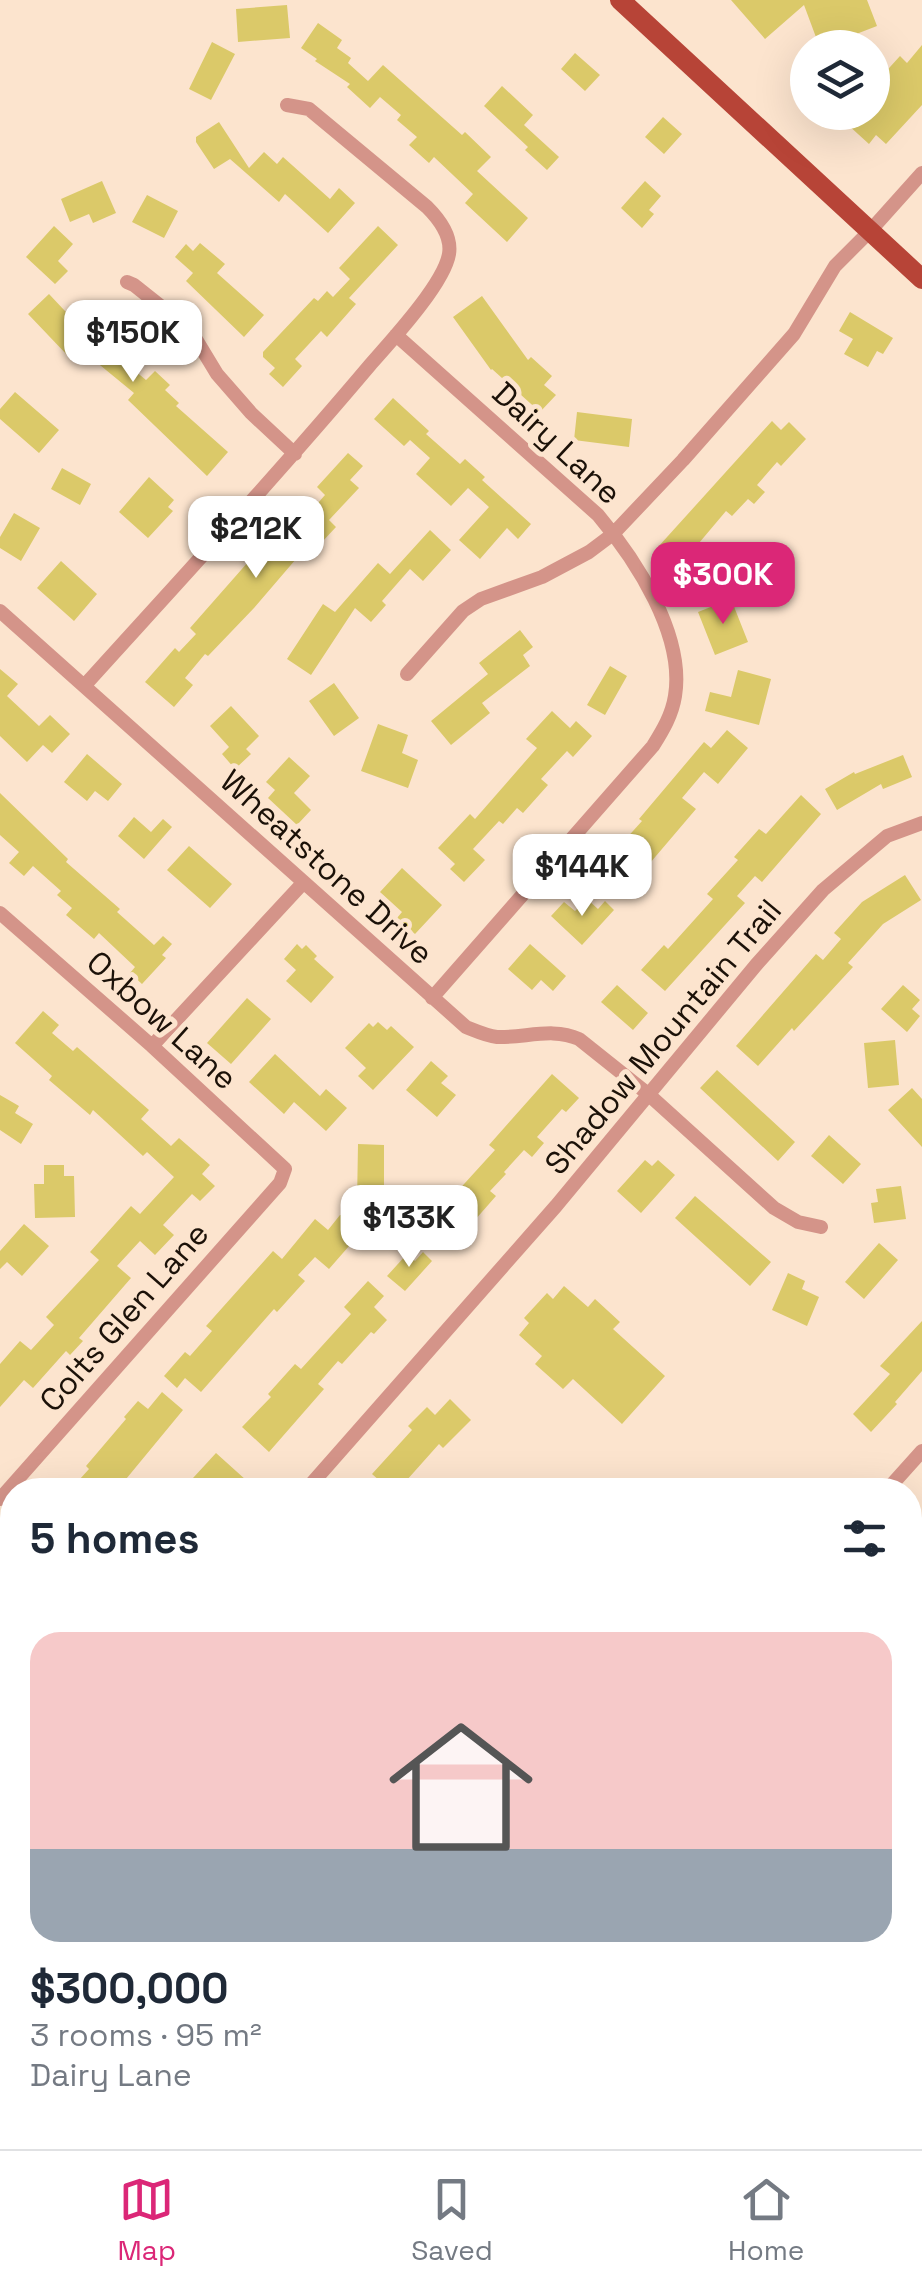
<!DOCTYPE html>
<meta charset="utf-8">
<style>
:root{--surface:#fff;--page:#f2f2f3;--text:#1f2937;--muted:#747a83;--line:#e0e1e3;--accent:#db2777}
body{margin:0;font-family:"Space Grotesk",sans-serif;background:var(--page);color:var(--text);height:100vh;display:flex;flex-direction:column;font-size:38px;white-space:nowrap}
*{box-sizing:border-box;margin:0}
p{font-size:32px;color:var(--muted)}
.icon{flex:none;width:55px;height:55px;fill:none;stroke:currentColor;stroke-width:2;stroke-linecap:round;stroke-linejoin:round}
.map{position:relative;flex:1;overflow:hidden}
.sheet{position:absolute;left:0px;top:1478px;width:922px;height:672px;display:flex;flex-direction:column;background:var(--surface);border-radius:40px 40px 0 0;box-shadow:0 10px 40px #0002}
.sheet>*{flex:none}
.controls{position:absolute;left:790px;top:30px;display:grid;gap:20px}
.controls a{display:grid;place-items:center;width:100px;height:100px;border-radius:50%;background:var(--surface);box-shadow:0 10px 40px #0002;font-size:50px}
.price{position:absolute;translate:-50% -85px;padding:0 22px;border-radius:20px;background:#fff;color:#222;font-size:32px;line-height:65px;filter:drop-shadow(0 2px 5px #0008)}
.price::after{content:'';position:absolute;left:50%;top:60px;width:30px;height:22px;margin-left:-15px;background:inherit;clip-path:polygon(0 0,100% 0,50% 100%)}
.price.selected{background:var(--accent);color:#fff}
ul{padding:0;list-style:none}
li{display:grid;align-content:center;gap:20px;height:530px;padding:0 30px}
li span{display:grid;place-items:center;height:310px;border-radius:30px;color:#555}
li>.icon{margin-inline-start:auto}
span .icon{width:180px;height:180px;fill:#fffc;stroke-width:1}
li b{font-size:42px}
h2{display:flex;justify-content:space-between;align-items:center;height:120px;padding:0 30px;font-size:42px}
.menu{display:flex;justify-content:space-around;align-items:center;height:140px;border-top:2px solid var(--line);background:var(--surface);font-size:28px;color:var(--muted)}
.menu a{display:grid;justify-items:center;gap:5px}
.menu .selected{color:var(--accent)}
.map>svg:first-child{display:block}
.building{fill:#dbc969}
.lines{fill:none;stroke-linecap:round;stroke-linejoin:round}
.street{stroke:#d49489;stroke-width:14}
.primary{stroke:#b74437;stroke-width:20}
.labels{text-anchor:middle;dominant-baseline:central;stroke-width:10;stroke-linejoin:round;paint-order:stroke}
.street-label{font-size:32px;fill:#1b1108;stroke:#fce4ce}
</style>
<div class="map">
<svg width="922" height="2149" viewBox="0 0 922 2149">
<rect width="100%" height="100%" fill="#fce4ce"/>
<path class="building" d="M 731,0 L 867,0 L 877,26 L 820,48 L 804,5 L 765,39 Z
M 287,5 L 290,38 L 238,42 L 236,9 Z
M 318,23 L 342,40 L 337,48 L 351,58 L 348,63 L 368,81 L 383,65 L 462,135 L 465,132 L 491,157 L 477,171 L 528,218 L 507,242 L 465,203 L 473,194 L 434,157 L 429,163 L 409,145 L 417,137 L 397,120 L 401,115 L 380,97 L 370,108 L 347,87 L 350,84 L 315,61 L 317,59 L 301,48 Z
M 212,42 L 235,54 L 211,100 L 189,89 Z
M 922,45 L 922,105 L 886,144 L 876,135 L 869,144 L 847,124 L 857,112 L 872,112 L 872,96 L 885,82 L 880,78 L 900,56 L 907,63 Z
M 575,53 L 600,75 L 585,91 L 561,69 Z
M 502,86 L 533,115 L 524,125 L 559,157 L 547,170 L 525,150 L 528,147 L 484,106 Z
M 663,117 L 682,134 L 664,154 L 645,137 Z
M 219,122 L 249,168 L 264,152 L 277,164 L 283,157 L 330,199 L 339,188 L 355,203 L 328,233 L 285,194 L 279,202 L 230,159 L 214,169 L 196,142 L 196,137 Z
M 102,181 L 116,213 L 93,223 L 89,214 L 70,222 L 61,199 Z
M 645,181 L 661,196 L 649,210 L 654,214 L 642,228 L 621,208 Z
M 147,195 L 178,211 L 164,238 L 132,222 Z
M 54,226 L 73,244 L 58,261 L 68,271 L 55,284 L 26,257 Z
M 378,226 L 398,245 L 349,298 L 356,304 L 327,337 L 321,331 L 295,359 L 302,366 L 283,387 L 269,374 L 275,368 L 263,357 L 263,352 L 314,298 L 318,301 L 327,291 L 333,297 L 350,279 L 339,268 Z
M 200,243 L 225,264 L 217,273 L 264,315 L 244,337 L 186,281 L 193,273 L 175,257 L 186,244 L 193,251 Z
M 49,294 L 97,345 L 110,330 L 127,344 L 117,356 L 146,380 L 155,371 L 170,385 L 165,390 L 179,403 L 176,406 L 228,452 L 207,476 L 128,400 L 134,393 L 78,347 L 68,356 L 28,314 Z
M 482,296 L 528,360 L 531,357 L 552,376 L 544,385 L 556,395 L 540,412 L 492,369 L 491,370 L 453,317 Z
M 850,312 L 893,338 L 883,354 L 877,351 L 868,367 L 844,354 L 853,339 L 839,331 Z
M 15,392 L 59,430 L 39,453 L 0,419 L 0,409 Z
M 393,398 L 429,431 L 426,434 L 460,464 L 465,459 L 485,477 L 482,480 L 531,524 L 518,539 L 507,528 L 480,559 L 459,540 L 489,507 L 468,488 L 451,506 L 416,474 L 430,458 L 410,440 L 404,446 L 374,419 Z
M 577,412 L 632,419 L 629,447 L 574,440 Z
M 772,421 L 781,430 L 789,422 L 806,439 L 781,466 L 777,462 L 757,485 L 765,492 L 754,504 L 748,499 L 732,516 L 726,511 L 699,543 L 705,549 L 686,571 L 658,547 Z
M 348,453 L 363,466 L 350,480 L 359,488 L 329,520 L 336,527 L 308,557 L 302,552 L 254,608 L 208,656 L 205,654 L 185,678 L 193,685 L 174,707 L 145,682 L 175,648 L 179,652 L 196,634 L 190,628 L 294,510 L 304,519 L 325,495 L 317,487 Z
M 62,468 L 91,484 L 80,505 L 51,489 Z
M 149,477 L 174,500 L 168,507 L 173,511 L 148,538 L 119,512 Z
M 14,513 L 40,528 L 21,561 L 0,548 L 0,537 Z
M 430,530 L 451,550 L 423,581 L 410,569 L 382,601 L 386,605 L 371,622 L 355,608 L 311,675 L 287,659 L 323,604 L 335,612 L 378,563 L 390,574 Z
M 61,561 L 97,594 L 74,621 L 37,588 Z
M 731,599 L 748,642 L 715,655 L 698,612 Z
M 520,630 L 533,647 L 523,655 L 530,666 L 482,703 L 490,713 L 451,745 L 431,721 L 488,674 L 479,663 Z
M 610,666 L 627,676 L 605,715 L 587,705 Z
M 0,669 L 18,684 L 7,696 L 39,726 L 50,715 L 70,734 L 52,753 L 43,745 L 27,762 L 0,736 Z
M 738,670 L 771,679 L 759,725 L 705,711 L 710,692 L 731,697 Z
M 334,683 L 359,718 L 334,736 L 309,701 Z
M 231,706 L 259,736 L 246,749 L 251,754 L 235,769 L 222,754 L 229,747 L 210,726 Z
M 552,711 L 570,728 L 576,721 L 592,736 L 573,757 L 567,751 L 541,779 L 548,785 L 523,813 L 517,808 L 503,824 L 499,821 L 473,849 L 485,860 L 464,882 L 450,869 L 455,864 L 438,848 L 470,814 L 475,819 L 537,748 L 526,739 Z
M 378,724 L 408,735 L 402,753 L 418,760 L 408,788 L 361,771 Z
M 727,730 L 748,748 L 718,784 L 704,772 L 682,798 L 696,809 L 633,883 L 625,876 L 614,888 L 596,872 L 642,821 L 639,819 L 704,742 L 711,748 Z
M 87,754 L 122,784 L 108,801 L 95,791 L 87,801 L 64,782 Z
M 903,755 L 912,777 L 883,789 L 881,784 L 837,810 L 825,789 L 854,772 L 855,774 Z
M 289,757 L 310,776 L 294,793 L 311,810 L 297,825 L 268,798 L 275,790 L 266,782 Z
M 0,793 L 68,859 L 66,862 L 120,909 L 117,912 L 154,945 L 163,936 L 172,944 L 162,955 L 166,958 L 142,984 L 130,973 L 135,967 L 99,933 L 94,939 L 66,915 L 72,908 L 57,895 L 61,891 L 33,866 L 24,876 L 9,863 L 19,852 L 0,835 Z
M 801,795 L 821,814 L 762,882 L 755,876 L 737,896 L 745,903 L 665,991 L 641,970 L 664,945 L 668,949 L 713,899 L 707,894 L 738,860 L 734,857 L 759,829 L 766,834 Z
M 134,817 L 151,832 L 163,819 L 172,827 L 144,859 L 118,836 Z
M 189,846 L 232,884 L 210,908 L 167,870 Z
M 402,868 L 442,905 L 415,934 L 397,918 L 402,912 L 380,892 Z
M 905,875 L 921,900 L 883,924 L 848,963 L 853,967 L 794,1031 L 792,1028 L 758,1066 L 736,1046 L 816,954 L 823,960 L 841,939 L 834,933 L 862,902 Z
M 587,899 L 598,909 L 605,901 L 614,910 L 582,945 L 551,916 L 564,902 L 575,911 Z
M 297,944 L 302,949 L 306,945 L 317,956 L 314,959 L 334,977 L 311,1003 L 286,981 L 296,970 L 284,959 Z
M 530,944 L 566,976 L 553,991 L 541,980 L 532,990 L 508,969 Z
M 617,985 L 648,1013 L 633,1030 L 601,1002 Z
M 903,985 L 920,1000 L 912,1009 L 920,1016 L 907,1032 L 881,1009 Z
M 247,998 L 271,1019 L 231,1064 L 207,1043 Z
M 43,1011 L 59,1025 L 52,1033 L 73,1051 L 77,1047 L 149,1110 L 141,1119 L 171,1146 L 179,1138 L 210,1165 L 202,1174 L 215,1186 L 200,1201 L 192,1194 L 163,1225 L 174,1235 L 155,1255 L 140,1241 L 117,1266 L 131,1278 L 79,1338 L 83,1341 L 70,1355 L 66,1351 L 33,1388 L 24,1380 L 0,1407 L 0,1364 L 20,1341 L 31,1350 L 54,1325 L 46,1317 L 99,1260 L 90,1252 L 131,1206 L 140,1214 L 174,1177 L 147,1152 L 143,1156 L 93,1110 L 90,1115 L 49,1080 L 52,1076 L 15,1043 Z
M 378,1022 L 387,1030 L 391,1026 L 414,1047 L 373,1090 L 358,1076 L 366,1068 L 345,1048 L 369,1023 L 373,1027 Z
M 895,1040 L 899,1085 L 868,1088 L 864,1043 Z
M 275,1054 L 320,1096 L 326,1089 L 347,1108 L 326,1131 L 294,1102 L 284,1114 L 249,1082 Z
M 431,1061 L 448,1076 L 441,1083 L 456,1095 L 437,1117 L 406,1090 Z
M 717,1070 L 795,1142 L 778,1161 L 700,1088 Z
M 552,1074 L 579,1098 L 566,1112 L 562,1109 L 537,1137 L 544,1143 L 532,1157 L 524,1150 L 504,1172 L 506,1174 L 490,1191 L 496,1196 L 460,1237 L 447,1226 L 436,1239 L 424,1228 L 495,1150 L 489,1145 Z
M 912,1088 L 922,1099 L 922,1147 L 888,1110 Z
M 0,1095 L 19,1106 L 15,1113 L 33,1124 L 21,1144 L 0,1130 Z
M 829,1135 L 861,1164 L 843,1184 L 811,1156 Z
M 358,1144 L 384,1145 L 384,1204 L 357,1203 Z
M 645,1160 L 652,1166 L 658,1160 L 675,1175 L 641,1213 L 617,1191 Z
M 44,1165 L 64,1165 L 64,1176 L 74,1176 L 75,1217 L 35,1218 L 34,1184 L 44,1184 Z
M 901,1186 L 906,1219 L 874,1223 L 871,1203 L 878,1202 L 876,1189 Z
M 695,1196 L 771,1262 L 750,1286 L 675,1218 Z
M 340,1215 L 345,1215 L 363,1230 L 329,1269 L 315,1257 L 298,1275 L 305,1281 L 277,1312 L 274,1309 L 201,1392 L 185,1378 L 177,1388 L 164,1376 L 185,1352 L 190,1356 L 212,1331 L 206,1326 L 273,1251 L 282,1259 L 315,1219 L 328,1230 Z
M 24,1224 L 49,1246 L 22,1276 L 7,1262 L 0,1269 L 0,1251 Z
M 879,1243 L 898,1260 L 864,1299 L 845,1282 Z
M 423,1252 L 432,1261 L 405,1291 L 387,1276 L 407,1254 L 415,1261 Z
M 788,1273 L 805,1281 L 802,1289 L 819,1297 L 807,1326 L 772,1310 Z
M 368,1281 L 384,1296 L 374,1307 L 387,1320 L 374,1334 L 371,1332 L 342,1364 L 338,1361 L 318,1384 L 324,1389 L 269,1452 L 242,1427 L 271,1397 L 268,1394 L 295,1364 L 301,1369 L 351,1314 L 344,1307 Z
M 564,1286 L 588,1307 L 595,1299 L 620,1322 L 613,1329 L 665,1376 L 622,1424 L 573,1379 L 563,1389 L 535,1364 L 542,1356 L 519,1335 L 529,1323 L 524,1318 L 547,1293 L 553,1299 Z
M 922,1321 L 922,1371 L 895,1402 L 897,1404 L 871,1432 L 853,1414 L 890,1374 L 880,1366 Z
M 162,1392 L 183,1410 L 117,1490 L 70,1490 L 89,1469 L 86,1466 L 126,1419 L 124,1417 L 138,1401 L 148,1409 Z
M 450,1399 L 471,1420 L 443,1448 L 439,1444 L 398,1490 L 390,1490 L 372,1474 L 412,1430 L 408,1426 L 427,1407 L 435,1415 Z
M 216,1453 L 246,1480 L 237,1490 L 182,1490 Z
M 0,1684 L 12,1695 L 12,1736 L 0,1750 Z
M 12,1897 L 12,1949 L 0,1963 L 0,1911 Z"/>
<g class="lines">
<path class="street" d="M 127,282 L 134,285 L 173,316 L 194,336 L 217,374 L 251,413 L 295,454
M 396,335 L 598,515 C 636,560 685,635 675,696 C 672,715 663,730 653,746 L 432,998
M 0,611 L 466,1027 C 476,1031 487,1036 497,1037 C 525,1038 553,1027 579,1039 L 648,1094 L 774,1208 L 798,1222 L 821,1227
M 407,674 L 463,611 L 481,599 L 542,577 L 589,552 L 613,534 L 683,460 L 794,334 L 835,266 L 870,231 L 922,173
M 85,685 C 181,579 278,474 370,365 C 391,341 444,284 449,254 C 452,236 439,219 427,207 L 309,109 L 287,105
M 0,913 L 152,1046 L 285,1169 L 280,1183 L 0,1499
M 152,1046 L 303,883
M 306,1490 L 556,1206 L 756,965 L 823,890 L 887,836 L 922,823
M 887,1490 L 922,1451
M 0,1612 L 12,1623
M 910,1814 L 922,1797
M 0,1827 L 12,1813
M 253,2138 L 265,2149
M 607,2149 L 618,2138"/>
<path class="primary" d="M 620,0 L 922,279"/>
</g>
<g class="labels">
<g class="street-label">
<text transform="translate(557 443) rotate(43)">Dairy Lane</text>
<text transform="translate(327 867) rotate(42)">Wheatstone Drive</text>
<text transform="translate(162 1020) rotate(42)">Oxbow Lane</text>
<text transform="translate(663 1037) rotate(-50)">Shadow Mountain Trail</text>
<text transform="translate(124 1317) rotate(-49)">Colts Glen Lane</text>
</g>
</g>
</svg>
<div class="controls">
<a><svg class="icon" aria-label="layers" viewBox="0 0 24 24"><path d="M12 4l9 5-9 5-9-5zM3 14l9 5 9-5"/></svg></a>
</div>
<b class="price" style="left:133px;top:385px">$150K</b>
<b class="price" style="left:256px;top:581px">$212K</b>
<b class="price selected" style="left:723px;top:627px">$300K</b>
<b class="price" style="left:582px;top:919px">$144K</b>
<b class="price" style="left:409px;top:1270px">$133K</b>
<section class="sheet">
<h2>5 homes<svg class="icon" aria-label="filters" viewBox="0 0 24 24"><path d="M4 7h16M4 17h16"/><circle cx="9" cy="7" r="2"/><circle cx="15" cy="17" r="2"/></svg></h2>
<ul>
<li><span style="background:linear-gradient(#f6c9c9 70%,#9aa5b1 0)"><svg class="icon" aria-label="home" viewBox="0 0 24 24"><path d="M3 11l9-7 9 7M6 9v11h12V9"/></svg></span><div><b>$300,000</b><p>3 rooms · 95 m²</p><p>Dairy Lane</p></div></li>
</ul>
</section>
</div>
<nav class="menu">
<a class="selected"><svg class="icon" aria-label="map" viewBox="0 0 24 24"><path d="M3 6l6-2 6 2 6-2v14l-6 2-6-2-6 2zM9 4v14M15 6v14"/></svg>Map</a>
<a><svg class="icon" aria-label="saved" viewBox="0 0 24 24"><path d="M7 4h10v16l-5-4-5 4z"/></svg>Saved</a>
<a><svg class="icon" aria-label="home" viewBox="0 0 24 24"><path d="M3 11l9-7 9 7M6 9v11h12V9"/></svg>Home</a>
</nav>
